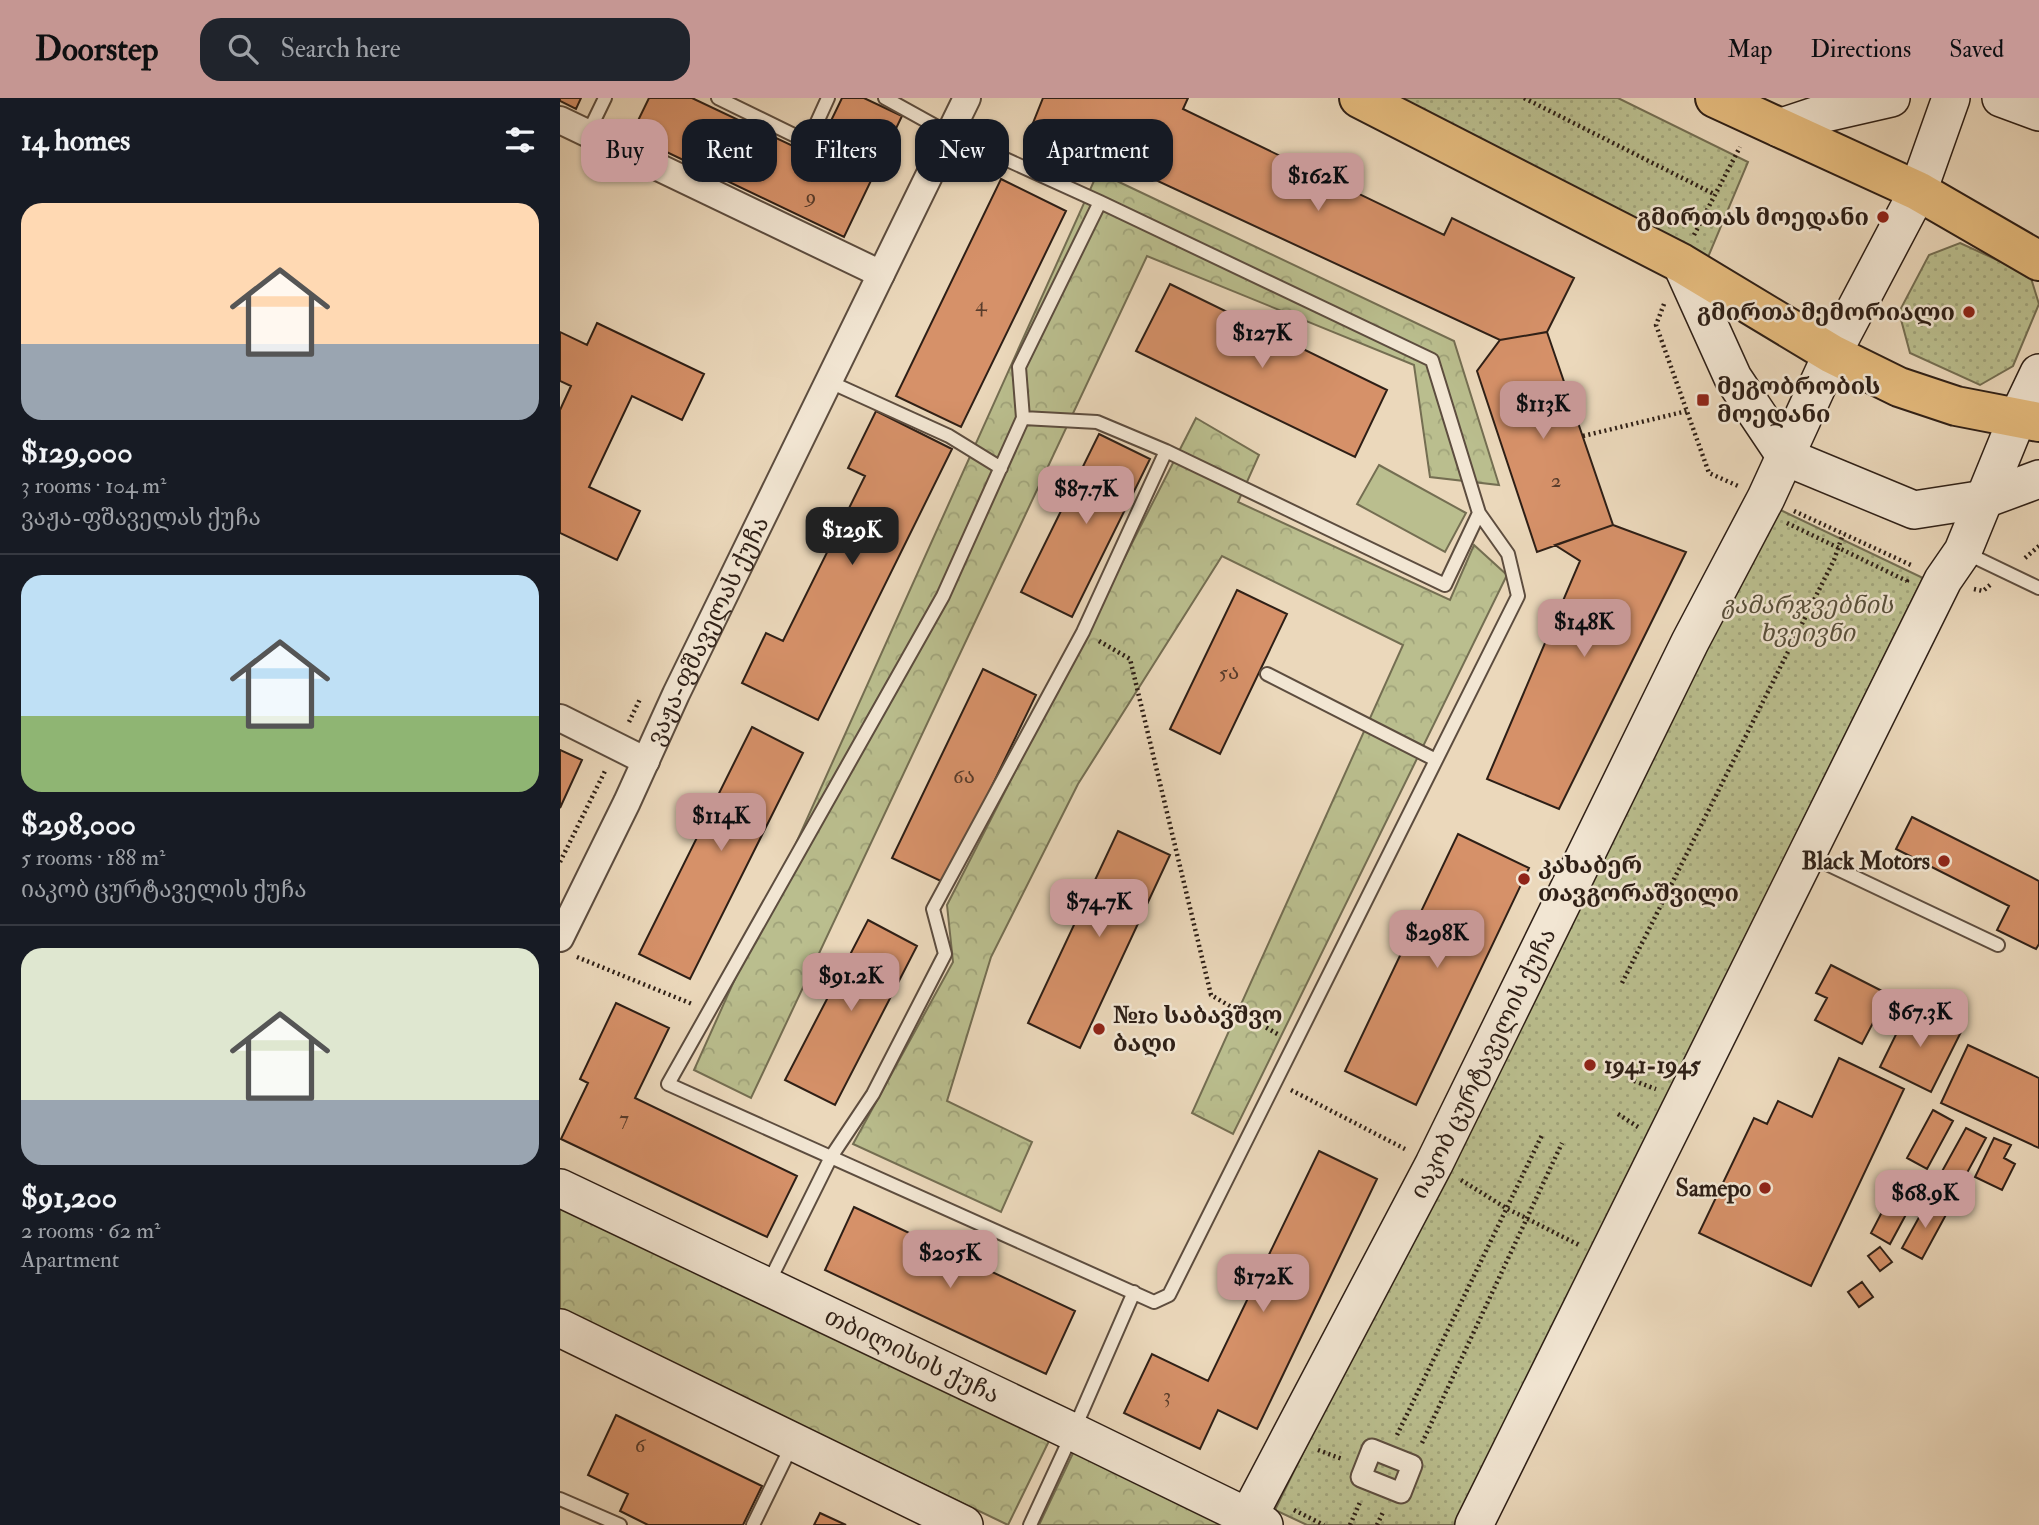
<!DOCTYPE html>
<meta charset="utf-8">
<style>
:root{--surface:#171b24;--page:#20242c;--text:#f1f3f6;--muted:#9ea1a6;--line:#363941;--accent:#c59692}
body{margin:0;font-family:"IM FELL Double Pica","Noto Serif Georgian",serif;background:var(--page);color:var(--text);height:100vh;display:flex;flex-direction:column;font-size:26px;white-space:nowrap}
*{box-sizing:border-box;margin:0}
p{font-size:23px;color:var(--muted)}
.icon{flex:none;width:38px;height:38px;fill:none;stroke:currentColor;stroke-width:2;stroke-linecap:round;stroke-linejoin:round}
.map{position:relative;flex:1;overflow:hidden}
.details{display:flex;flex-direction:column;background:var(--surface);width:560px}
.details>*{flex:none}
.hud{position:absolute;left:21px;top:21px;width:665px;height:63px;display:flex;gap:14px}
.price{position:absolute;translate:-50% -60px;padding:0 16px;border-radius:14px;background:var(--accent);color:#111;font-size:23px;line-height:46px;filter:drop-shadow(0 2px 4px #0008)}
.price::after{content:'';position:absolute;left:50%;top:42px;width:21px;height:16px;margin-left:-10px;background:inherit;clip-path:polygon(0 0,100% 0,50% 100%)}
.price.active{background:#222;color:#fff}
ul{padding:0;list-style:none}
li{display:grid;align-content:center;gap:14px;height:371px;padding:0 21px}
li+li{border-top:2px solid var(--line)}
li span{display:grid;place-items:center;height:217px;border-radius:21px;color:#555}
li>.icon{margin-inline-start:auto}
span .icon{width:126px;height:126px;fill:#fffc;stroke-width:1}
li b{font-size:30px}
h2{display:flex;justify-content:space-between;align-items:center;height:84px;padding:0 21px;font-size:30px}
.pill{padding:0 24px;border-radius:21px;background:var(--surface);box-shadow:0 2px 5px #0004;font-size:24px;line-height:63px}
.pill.active{background:var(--accent);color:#111}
header{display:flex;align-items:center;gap:42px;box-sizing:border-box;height:98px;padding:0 35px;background:var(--accent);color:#111}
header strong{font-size:33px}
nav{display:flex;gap:38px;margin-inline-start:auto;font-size:24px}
.search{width:490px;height:63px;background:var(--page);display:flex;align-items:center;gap:18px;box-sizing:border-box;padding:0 24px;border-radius:21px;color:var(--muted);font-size:26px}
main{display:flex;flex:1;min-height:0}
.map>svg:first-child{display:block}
.grass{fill:url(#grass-dots);stroke:#746e52;stroke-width:2}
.forest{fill:url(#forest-crowns);stroke:#746e52;stroke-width:2}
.pitch{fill:#babe8e;stroke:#746e52;stroke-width:2}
.building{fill:#d69169;stroke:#2e1f16;stroke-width:2}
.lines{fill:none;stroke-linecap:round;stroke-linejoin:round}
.service-casing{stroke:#5d4d3f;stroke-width:16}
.pedestrian-casing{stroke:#5d4d3f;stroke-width:23}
.minor-casing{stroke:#5d4d3f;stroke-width:30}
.secondary-casing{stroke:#2e1f16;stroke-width:40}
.primary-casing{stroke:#2e1f16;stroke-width:42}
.path{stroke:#2e1f16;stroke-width:4.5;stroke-dasharray:2 3.5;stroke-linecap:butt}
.service{stroke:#f2e6d3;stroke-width:12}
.pedestrian{stroke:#f2e6d3;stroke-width:19}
.minor{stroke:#f2e6d3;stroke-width:26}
.secondary{stroke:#f2e6d3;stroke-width:37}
.primary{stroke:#e6bc7e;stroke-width:38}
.poi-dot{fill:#8f2418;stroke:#f2e6d3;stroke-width:2.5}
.labels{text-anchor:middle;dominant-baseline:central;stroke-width:5;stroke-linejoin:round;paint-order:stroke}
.number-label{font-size:21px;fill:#583c2b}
.poi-label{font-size:24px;font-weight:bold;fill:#2e1f16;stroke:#f2e6d3;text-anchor:end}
.park-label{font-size:24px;font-style:italic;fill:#584f3a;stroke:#f2e6d3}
.street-label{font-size:24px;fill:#2e1f16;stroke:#f2e6d3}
</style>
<header>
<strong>Doorstep</strong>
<div class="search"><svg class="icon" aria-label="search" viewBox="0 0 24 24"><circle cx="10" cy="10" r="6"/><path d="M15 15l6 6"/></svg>Search here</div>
<nav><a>Map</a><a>Directions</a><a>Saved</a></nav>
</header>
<main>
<section class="details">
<h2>14 homes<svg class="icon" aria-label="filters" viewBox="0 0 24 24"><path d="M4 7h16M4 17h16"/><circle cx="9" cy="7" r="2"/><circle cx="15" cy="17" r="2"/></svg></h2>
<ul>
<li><span style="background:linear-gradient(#ffd9b3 65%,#9aa5b1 0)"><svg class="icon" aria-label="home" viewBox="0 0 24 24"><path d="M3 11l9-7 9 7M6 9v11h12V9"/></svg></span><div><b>$129,000</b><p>3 rooms · 104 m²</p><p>ვაჟა-ფშაველას ქუჩა</p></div></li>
<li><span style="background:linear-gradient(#bfe0f5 65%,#8fb573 0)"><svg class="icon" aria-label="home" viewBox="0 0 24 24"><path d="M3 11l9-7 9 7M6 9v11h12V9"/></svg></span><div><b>$298,000</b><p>5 rooms · 188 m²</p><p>იაკობ ცურტაველის ქუჩა</p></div></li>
<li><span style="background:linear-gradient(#dfe7d0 70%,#9aa5b1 0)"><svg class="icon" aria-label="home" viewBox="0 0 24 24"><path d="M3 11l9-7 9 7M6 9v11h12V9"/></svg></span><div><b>$91,200</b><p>2 rooms · 62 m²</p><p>Apartment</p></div></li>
</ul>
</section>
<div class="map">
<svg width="1479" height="1427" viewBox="0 0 1479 1427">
<defs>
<pattern id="grass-dots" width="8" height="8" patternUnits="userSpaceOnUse" patternTransform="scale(1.75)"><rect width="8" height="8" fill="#babe8e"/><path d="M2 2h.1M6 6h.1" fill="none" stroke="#a0a37a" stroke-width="1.8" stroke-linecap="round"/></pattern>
<pattern id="forest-crowns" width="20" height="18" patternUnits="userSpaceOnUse" patternTransform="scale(1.75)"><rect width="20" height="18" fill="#babe8e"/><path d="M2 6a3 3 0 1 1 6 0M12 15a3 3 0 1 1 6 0" fill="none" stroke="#a0a37a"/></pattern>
</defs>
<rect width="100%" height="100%" fill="#ebd8bb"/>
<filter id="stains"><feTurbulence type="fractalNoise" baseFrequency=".00286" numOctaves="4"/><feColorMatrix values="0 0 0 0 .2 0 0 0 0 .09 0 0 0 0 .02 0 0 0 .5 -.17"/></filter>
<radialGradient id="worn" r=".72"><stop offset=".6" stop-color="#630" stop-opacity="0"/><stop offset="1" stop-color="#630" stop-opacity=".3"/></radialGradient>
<path class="grass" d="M 818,0 L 1058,0 L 1188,64 L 1143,171 Z
M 1400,145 L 1470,177 L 1479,206 L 1453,268 L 1420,287 L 1350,255 L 1339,214 L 1369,157 Z
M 1208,406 L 1363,480 L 894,1427 L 747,1427 L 715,1412 Z"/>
<path class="forest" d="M 538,74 L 894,243 L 939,387 L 870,379 L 854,267 L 587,158 L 191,1000 L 134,972 Z
M 636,320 L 699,357 L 678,404 L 890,502 L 914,447 L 947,477 L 673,1036 L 632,1015 L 843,547 L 662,458 L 518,686 L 431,859 L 387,1003 L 472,1044 L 441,1114 L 293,1046 L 393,864 L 387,807 Z
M 0,1107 L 489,1343 L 448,1427 L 0,1211 Z
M 514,1353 L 671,1427 L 479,1427 Z"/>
<path class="pitch" d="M 819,367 L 906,415 L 885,454 L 797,406 Z"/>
<path class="building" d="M 0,0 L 21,0 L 16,11 L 0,3 Z
M 89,0 L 132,0 L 254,58 L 282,0 L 304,0 L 342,18 L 284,139 L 71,37 Z
M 483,0 L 628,0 L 623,11 L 884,137 L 892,120 L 1014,180 L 987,234 L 940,242 L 473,25 Z
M 441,81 L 506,113 L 401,329 L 336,298 Z
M 610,186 L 827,292 L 795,359 L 576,253 Z
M 37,225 L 144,276 L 122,322 L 72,298 L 29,389 L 80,413 L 57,462 L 0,435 L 0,312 L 11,288 L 0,283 L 0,234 L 27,247 Z
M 987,234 L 1053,427 L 977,454 L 917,273 L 940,242 Z
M 316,313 L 392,351 L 258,622 L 182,585 L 206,535 L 223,543 L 305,378 L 288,370 Z
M 539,336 L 590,361 L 512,519 L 461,494 Z
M 1053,427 L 1126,454 L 999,711 L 927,681 L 1020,463 L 995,447 Z
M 677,492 L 727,516 L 660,656 L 610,631 Z
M 423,571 L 476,597 L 385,785 L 332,760 Z
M 192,629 L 243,655 L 130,881 L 79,856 Z
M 0,652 L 22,662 L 0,710 Z
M 1352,719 L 1479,783 L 1479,846 L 1476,851 L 1437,832 L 1449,808 L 1336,751 Z
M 558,733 L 610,757 L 520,950 L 468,925 Z
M 898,736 L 969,770 L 856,1007 L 785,973 Z
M 308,822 L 357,848 L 275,1007 L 225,982 Z
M 1271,867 L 1328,896 L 1302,946 L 1255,922 L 1267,900 L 1256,895 Z
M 56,905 L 109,930 L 75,1000 L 237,1078 L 207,1139 L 1,1041 L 28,985 L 20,981 Z
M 1350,908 L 1401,934 L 1371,994 L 1320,969 Z
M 1408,947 L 1479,980 L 1479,1050 L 1381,1005 Z
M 1279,960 L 1344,991 L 1251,1188 L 1139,1135 L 1194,1020 L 1207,1026 L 1218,1003 L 1252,1019 Z
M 1373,1012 L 1393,1023 L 1367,1071 L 1347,1060 Z
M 1406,1030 L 1426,1040 L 1395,1097 L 1375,1086 Z
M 1434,1040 L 1451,1047 L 1444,1060 L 1455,1066 L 1442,1092 L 1415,1079 Z
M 759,1053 L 817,1081 L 697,1331 L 658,1312 L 640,1351 L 564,1315 L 592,1256 L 648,1283 Z
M 1336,1087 L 1356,1098 L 1330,1146 L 1311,1135 Z
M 1368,1103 L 1388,1113 L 1362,1161 L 1342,1150 Z
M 294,1109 L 515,1213 L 486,1276 L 265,1172 Z
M 1320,1149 L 1332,1164 L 1320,1173 L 1308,1158 Z
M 1302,1184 L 1313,1199 L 1299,1209 L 1288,1194 Z
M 56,1317 L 202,1388 L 183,1427 L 88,1427 L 60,1413 L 68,1396 L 28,1377 Z
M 260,1415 L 286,1427 L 254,1427 Z"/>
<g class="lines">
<g class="service-casing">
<path id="service" d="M 158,0 L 248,44 L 268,0
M 325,0 L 390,36 L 540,104 L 872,262 L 919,415 L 948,456 L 958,498 L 609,1197 L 594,1204 L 108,986 L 383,498 L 463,320 L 459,269 L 540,104
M 28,35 L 45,0
M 270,284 L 389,338 L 441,370
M 463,320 L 537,324 L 606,353 L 885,487 L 919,415
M 1406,455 L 1479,490
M 707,576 L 876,662
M 1248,757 L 1438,847
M 209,1184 L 271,1059 L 313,996 L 385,856 L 373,811 L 523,534 L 606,353
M 0,1401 L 60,1427
M 193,1427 L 232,1347
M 470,1427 L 513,1334 L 574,1194"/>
</g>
<g class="pedestrian-casing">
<path id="pedestrian" d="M 812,1351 L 852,1367 L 841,1395 L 801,1379 Z"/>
</g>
<g class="minor-casing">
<g id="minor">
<path d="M 0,22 L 321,176"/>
<path d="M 0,620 L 86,663"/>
<path id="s1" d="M 0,840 L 67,704 L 116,596 L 407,0"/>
</g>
</g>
<g class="secondary-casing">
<g id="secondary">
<path d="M 1441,0 L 1479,14"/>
<path d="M 1219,30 L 1261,16 L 1331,0"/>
<path d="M 1121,165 L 1173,280 L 1226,359 L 1354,412 L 1425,401 L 1479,381"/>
<path id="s2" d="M 0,1090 L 513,1334 L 704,1427"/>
<path d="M 0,1230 L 404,1427"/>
<path id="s3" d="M 688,1419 L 874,1066 L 1130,544 L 1206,400 L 1272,256 L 1358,93 L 1391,0"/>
<path d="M 914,1427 L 1383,482 L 1403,453 L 1457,321 L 1479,275"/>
</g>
</g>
<g class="primary-casing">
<path id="primary" d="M 799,0 L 1121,165 L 1272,256 L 1339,289 L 1396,308 L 1479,324
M 1155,0 L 1358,93 L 1479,163"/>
</g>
<path class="path" d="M 964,0 L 1154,96
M 1134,137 L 1180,49
M 1104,206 L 1096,227 L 1149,375 L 1178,388
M 1023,338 L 1127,313
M 1234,413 L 1353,468
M 1227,425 L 1347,483 L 1346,485
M 1465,460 L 1479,448
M 1414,491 L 1423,493 L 1430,487
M 539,543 L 570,561 L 651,897 L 719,937
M 69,624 L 80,601
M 0,764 L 45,673
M 17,859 L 132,906
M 1062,885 L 1274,462 L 1283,436
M 1074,983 L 1096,991
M 731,992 L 845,1051
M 1058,1016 L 1078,1029
M 901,1082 L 946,1110 L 1019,1147
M 837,1337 L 983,1035
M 862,1345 L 1002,1045
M 758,1352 L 782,1361
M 734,1412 L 764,1427
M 790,1427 L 801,1402
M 817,1427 L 824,1412"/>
<use href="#service" class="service"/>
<use href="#pedestrian" class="pedestrian"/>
<use href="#minor" class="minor"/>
<use href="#secondary" class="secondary"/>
<use href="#primary" class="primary"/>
</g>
<g class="poi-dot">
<circle cx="1323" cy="119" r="7"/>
<circle cx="1409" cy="214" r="7"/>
<rect x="1136" y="295" width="14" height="14" rx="3.5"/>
<circle cx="1384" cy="763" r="7"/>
<circle cx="964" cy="781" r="7"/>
<circle cx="539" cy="931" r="7"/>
<circle cx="1030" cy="967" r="7"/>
<circle cx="1205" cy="1090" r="7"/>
</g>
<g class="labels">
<g class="number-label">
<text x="251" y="98">9</text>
<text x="421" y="206">4</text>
<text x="996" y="382">2</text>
<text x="669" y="574">5ა</text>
<text x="404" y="678">6ა</text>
<text x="64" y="1020">7</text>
<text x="607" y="1297">3</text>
<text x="80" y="1347">6</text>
</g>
<g class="poi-label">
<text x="1309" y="119">გმირთას მოედანი</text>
<text x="1395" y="214">გმირთა მემორიალი</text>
<text x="1157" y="288" text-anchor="start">მეგობრობის<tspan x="1157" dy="28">მოედანი</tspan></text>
<text x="1370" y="763">Black Motors</text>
<text x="978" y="767" text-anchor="start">კახაბერ<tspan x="978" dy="28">თავგორაშვილი</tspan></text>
<text x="553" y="917" text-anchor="start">№10 საბავშვო<tspan x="553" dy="28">ბაღი</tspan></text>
<text x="1044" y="967" text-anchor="start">1941-1945</text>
<text x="1191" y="1090">Samepo</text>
</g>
<g class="park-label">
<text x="1247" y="507">გამარჯვებნის<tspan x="1247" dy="28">ხვეივნი</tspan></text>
</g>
<g class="street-label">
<text stroke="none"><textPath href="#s1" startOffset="341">ვაჟა-ფშაველას ქუჩა</textPath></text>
<text stroke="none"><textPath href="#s3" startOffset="511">იაკობ ცურტაველის ქუჩა</textPath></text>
<text stroke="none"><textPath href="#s2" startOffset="390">თბილისის ქუჩა</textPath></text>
</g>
</g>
<rect width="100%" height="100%" filter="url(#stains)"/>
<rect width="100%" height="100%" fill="url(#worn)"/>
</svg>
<b class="price" style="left:758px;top:115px">$162K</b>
<b class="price" style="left:702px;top:272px">$127K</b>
<b class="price" style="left:983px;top:343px">$113K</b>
<b class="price" style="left:526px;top:428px">$87.7K</b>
<b class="price active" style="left:292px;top:469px">$129K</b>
<b class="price" style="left:1024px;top:561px">$148K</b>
<b class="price" style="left:161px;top:755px">$114K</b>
<b class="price" style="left:539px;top:841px">$74.7K</b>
<b class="price" style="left:877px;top:872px">$298K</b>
<b class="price" style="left:291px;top:915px">$91.2K</b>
<b class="price" style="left:1360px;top:951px">$67.3K</b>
<b class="price" style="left:1365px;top:1132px">$68.9K</b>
<b class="price" style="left:390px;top:1192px">$205K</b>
<b class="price" style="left:703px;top:1216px">$172K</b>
<div class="hud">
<a class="pill active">Buy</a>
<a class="pill">Rent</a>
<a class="pill">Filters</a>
<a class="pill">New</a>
<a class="pill">Apartment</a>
</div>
</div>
</main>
